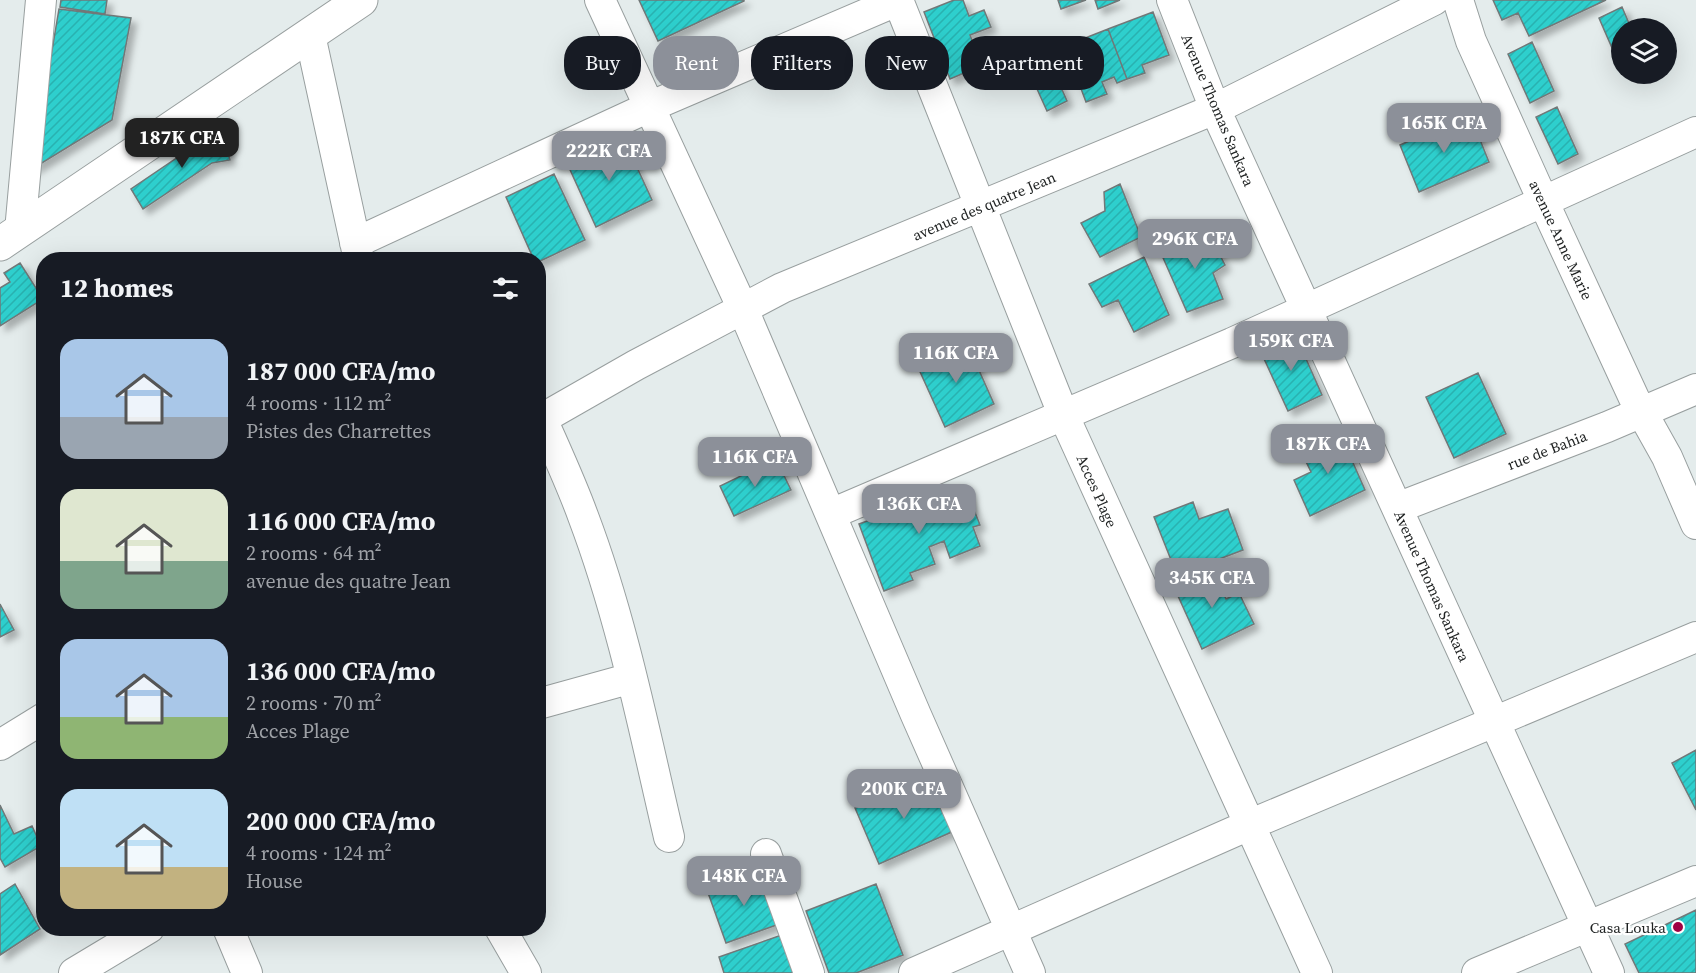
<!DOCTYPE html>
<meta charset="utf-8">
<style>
:root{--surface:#171b24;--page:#242831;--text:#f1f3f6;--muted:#9ea1a6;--accent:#8c9099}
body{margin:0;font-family:"Source Serif 4",serif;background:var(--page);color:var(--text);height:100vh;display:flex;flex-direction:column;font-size:22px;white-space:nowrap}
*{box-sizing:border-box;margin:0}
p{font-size:20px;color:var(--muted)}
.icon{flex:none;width:33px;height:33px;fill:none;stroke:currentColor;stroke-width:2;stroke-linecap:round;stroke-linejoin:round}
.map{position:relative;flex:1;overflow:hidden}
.drawer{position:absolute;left:36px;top:252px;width:510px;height:684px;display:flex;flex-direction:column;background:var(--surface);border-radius:24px;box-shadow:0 6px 24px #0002}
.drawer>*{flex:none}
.top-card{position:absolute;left:564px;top:36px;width:570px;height:54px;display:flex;gap:12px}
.fabs{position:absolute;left:1611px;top:18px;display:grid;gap:12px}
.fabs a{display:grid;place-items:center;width:66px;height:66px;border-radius:50%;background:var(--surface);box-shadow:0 6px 24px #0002;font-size:30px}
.price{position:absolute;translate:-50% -51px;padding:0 14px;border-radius:12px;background:var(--accent);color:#fff;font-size:20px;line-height:39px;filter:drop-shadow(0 2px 3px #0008)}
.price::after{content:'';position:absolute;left:50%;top:36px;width:18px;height:14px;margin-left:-9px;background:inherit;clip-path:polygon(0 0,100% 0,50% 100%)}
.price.on{background:#222;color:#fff}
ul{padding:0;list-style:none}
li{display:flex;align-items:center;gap:18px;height:150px;padding:0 24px}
li span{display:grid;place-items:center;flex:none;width:168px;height:120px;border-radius:18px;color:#555}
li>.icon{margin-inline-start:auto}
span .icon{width:72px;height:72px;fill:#fffc;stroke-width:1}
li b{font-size:26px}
h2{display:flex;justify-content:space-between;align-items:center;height:72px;padding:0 24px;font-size:26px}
.tag{padding:0 21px;border-radius:24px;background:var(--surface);box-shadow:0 6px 24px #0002;font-size:21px;line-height:54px}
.tag.on{background:var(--accent);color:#fff}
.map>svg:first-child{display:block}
.building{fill:url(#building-hatch);stroke:#717878;stroke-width:1.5;filter:url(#shadow)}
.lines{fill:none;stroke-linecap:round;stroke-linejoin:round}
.street-casing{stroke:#989f9f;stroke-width:32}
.secondary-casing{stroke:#989f9f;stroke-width:35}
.street{stroke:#fff;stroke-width:30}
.secondary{stroke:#fff;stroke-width:33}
.poi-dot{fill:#9f0243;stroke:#fff;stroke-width:2}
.labels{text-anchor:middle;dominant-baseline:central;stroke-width:4.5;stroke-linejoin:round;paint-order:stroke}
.street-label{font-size:15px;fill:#1e2121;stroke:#fff}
.poi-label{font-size:15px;fill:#1e2121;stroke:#fff;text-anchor:end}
</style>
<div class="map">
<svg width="1696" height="973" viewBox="0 0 1696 973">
<defs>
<pattern id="building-hatch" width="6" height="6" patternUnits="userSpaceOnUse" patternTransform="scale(1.5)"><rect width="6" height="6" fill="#2fcfcd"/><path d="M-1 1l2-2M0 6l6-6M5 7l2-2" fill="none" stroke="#29b1b0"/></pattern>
<filter id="shadow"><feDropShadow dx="5.5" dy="5.5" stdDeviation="3" flood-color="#0004"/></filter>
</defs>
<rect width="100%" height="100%" fill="#e4ecec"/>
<path class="building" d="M 61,0 L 107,0 L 105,14 L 60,7 Z
M 639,0 L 744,0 L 744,1 L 658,41 Z
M 954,0 L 963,0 L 969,16 L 984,10 L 991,27 L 970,35 L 976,51 L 976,68 L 950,79 L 924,12 Z
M 1058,0 L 1086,0 L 1061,9 Z
M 1095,0 L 1120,0 L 1098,9 Z
M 1493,0 L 1606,0 L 1529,36 L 1518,13 L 1502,20 Z
M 1622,7 L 1631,28 L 1622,28 L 1619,64 L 1599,18 Z
M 59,9 L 131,18 L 112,120 L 32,169 Z
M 1153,12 L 1169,55 L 1142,65 L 1145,73 L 1127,79 L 1108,29 Z
M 1108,29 L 1127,79 L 1117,83 L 1114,77 L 1102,82 L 1107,94 L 1086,102 L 1065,46 Z
M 1532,42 L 1554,91 L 1530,103 L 1508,54 Z
M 1053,69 L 1067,101 L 1047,111 L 1032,78 Z
M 1557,107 L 1578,154 L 1558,164 L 1536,117 Z
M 1470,115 L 1489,162 L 1419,192 L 1400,145 Z
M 221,128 L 230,160 L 212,163 L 143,209 L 131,189 Z
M 623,137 L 652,200 L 596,227 L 567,163 Z
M 554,174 L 585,240 L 538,262 L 538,260 L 534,260 L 506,197 Z
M 1120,184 L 1141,237 L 1100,257 L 1081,223 L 1105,211 L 1104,192 Z
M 1207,230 L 1225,265 L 1213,273 L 1223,299 L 1187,312 L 1160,251 Z
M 1144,257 L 1169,315 L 1134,332 L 1118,300 L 1102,307 L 1089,284 Z
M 20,263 L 43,299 L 0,326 L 0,288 L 10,282 L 4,273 Z
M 1295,334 L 1322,395 L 1288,411 L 1260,350 Z
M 966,341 L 994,404 L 945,427 L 917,365 Z
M 1478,373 L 1506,434 L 1454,458 L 1426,397 Z
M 1339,431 L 1365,490 L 1310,516 L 1294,480 L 1311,472 L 1300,449 Z
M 776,459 L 791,490 L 734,516 L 720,486 Z
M 930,489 L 936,504 L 967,492 L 980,525 L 973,527 L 980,546 L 950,558 L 944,541 L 929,547 L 935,564 L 910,573 L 913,580 L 884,591 L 859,524 L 908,506 L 905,498 Z
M 1193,502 L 1199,519 L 1228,509 L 1243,550 L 1177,575 L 1154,517 Z
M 1212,569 L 1226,599 L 1239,593 L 1254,624 L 1202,649 L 1174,587 Z
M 0,604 L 14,630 L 0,637 Z
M 1696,750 L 1696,810 L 1672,763 Z
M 930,776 L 954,831 L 879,864 L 855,808 Z
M 0,805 L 14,834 L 32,826 L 41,846 L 5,867 L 0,858 Z
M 766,875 L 782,923 L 726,943 L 707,890 L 741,878 L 751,880 Z
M 15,884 L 40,929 L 0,955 L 0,894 Z
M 876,884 L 903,955 L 856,973 L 829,973 L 806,911 Z
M 1696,910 L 1696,973 L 1639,973 L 1625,944 Z
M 793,931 L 807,973 L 724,973 L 719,957 Z"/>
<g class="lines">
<g class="street-casing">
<path id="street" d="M 600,0 L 742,307 L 916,715 L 1030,973
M 898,0 L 1063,414 L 1317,973
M 1172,0 L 1215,109 L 1609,973
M 1458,0 L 1471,41 L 1544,203 L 1634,398 L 1667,457 L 1696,524
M 310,35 L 359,260
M 20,231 L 41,0
M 355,243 L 649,107 L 899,0
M 542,419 C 556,451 571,483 583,516 C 622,619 644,730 669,837
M 538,421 L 636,365 L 782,288 L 1215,109 L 1434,0
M 1397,508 L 1607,427 L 1696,389
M 831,514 L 1232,343 L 1696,132
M 538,704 L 632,678
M 0,745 L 44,718
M 766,854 L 809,973
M 228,928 L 247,973
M 500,928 L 526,973
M 74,973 L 149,928
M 914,973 L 1249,825 L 1696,637
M 1477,973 L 1696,881"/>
</g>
<g class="secondary-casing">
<path id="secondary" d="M 0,244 L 361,0"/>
</g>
<use href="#street" class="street"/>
<use href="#secondary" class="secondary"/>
</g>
<circle class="poi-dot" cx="1678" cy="927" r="6"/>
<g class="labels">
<g class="street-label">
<text transform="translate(1218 110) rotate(67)">Avenue Thomas Sankara</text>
<text transform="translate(984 206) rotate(-23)">avenue des quatre Jean</text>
<text transform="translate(1561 240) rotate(65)">avenue Anne Marie</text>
<text transform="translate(1547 450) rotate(-21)">rue de Bahia</text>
<text transform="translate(1097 491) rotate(66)">Acces Plage</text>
<text transform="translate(1432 586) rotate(66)">Avenue Thomas Sankara</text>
</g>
<g class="poi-label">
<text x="1666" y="927">Casa Louka</text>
</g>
</g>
</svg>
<div class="fabs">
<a><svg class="icon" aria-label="layers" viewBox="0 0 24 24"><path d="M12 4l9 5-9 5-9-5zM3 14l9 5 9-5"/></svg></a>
</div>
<b class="price" style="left:1444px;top:154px">165K CFA</b>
<b class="price on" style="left:182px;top:169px">187K CFA</b>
<b class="price" style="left:609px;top:182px">222K CFA</b>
<b class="price" style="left:1195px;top:270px">296K CFA</b>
<b class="price" style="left:1291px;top:372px">159K CFA</b>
<b class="price" style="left:956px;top:384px">116K CFA</b>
<b class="price" style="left:1328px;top:475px">187K CFA</b>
<b class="price" style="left:755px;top:488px">116K CFA</b>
<b class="price" style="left:919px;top:535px">136K CFA</b>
<b class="price" style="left:1212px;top:609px">345K CFA</b>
<b class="price" style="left:904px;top:820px">200K CFA</b>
<b class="price" style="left:744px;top:907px">148K CFA</b>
<div class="top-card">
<a class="tag">Buy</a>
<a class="tag on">Rent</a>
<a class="tag">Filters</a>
<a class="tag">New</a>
<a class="tag">Apartment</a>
</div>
<section class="drawer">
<h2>12 homes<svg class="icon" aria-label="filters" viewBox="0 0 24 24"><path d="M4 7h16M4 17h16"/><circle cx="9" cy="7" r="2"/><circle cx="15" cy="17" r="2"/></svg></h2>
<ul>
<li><span style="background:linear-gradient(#a9c7e8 65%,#9aa5b1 0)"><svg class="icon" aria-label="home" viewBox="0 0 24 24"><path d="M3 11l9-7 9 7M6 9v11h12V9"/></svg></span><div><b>187 000 CFA/mo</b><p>4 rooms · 112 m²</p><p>Pistes des Charrettes</p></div></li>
<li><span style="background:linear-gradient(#dfe7d0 60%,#7fa58c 0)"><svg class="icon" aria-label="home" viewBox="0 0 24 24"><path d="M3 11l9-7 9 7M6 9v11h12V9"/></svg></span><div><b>116 000 CFA/mo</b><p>2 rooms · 64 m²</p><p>avenue des quatre Jean</p></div></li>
<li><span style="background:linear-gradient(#a9c7e8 65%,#8fb573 0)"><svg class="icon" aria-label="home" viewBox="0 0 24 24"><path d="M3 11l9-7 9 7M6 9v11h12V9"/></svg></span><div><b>136 000 CFA/mo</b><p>2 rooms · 70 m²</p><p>Acces Plage</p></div></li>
<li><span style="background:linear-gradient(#bfe0f5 65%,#c2b280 0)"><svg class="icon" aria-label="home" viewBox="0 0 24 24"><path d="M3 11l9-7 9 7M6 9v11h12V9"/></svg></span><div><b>200 000 CFA/mo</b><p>4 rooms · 124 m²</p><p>House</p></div></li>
</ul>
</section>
</div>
